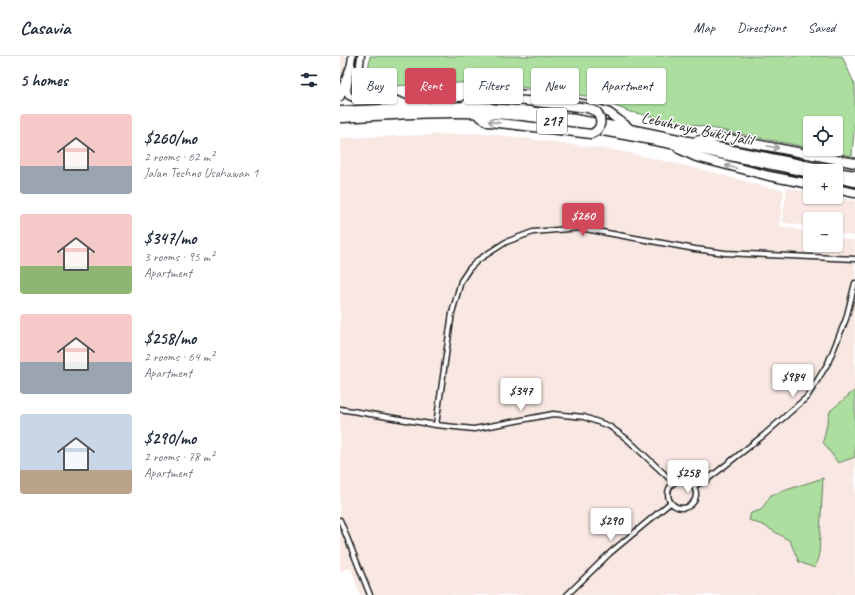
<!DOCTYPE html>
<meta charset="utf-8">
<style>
:root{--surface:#fff;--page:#f6f6f7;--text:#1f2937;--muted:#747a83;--line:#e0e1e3;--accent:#d1495b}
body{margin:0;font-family:Caveat,sans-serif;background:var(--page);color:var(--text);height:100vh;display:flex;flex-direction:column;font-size:15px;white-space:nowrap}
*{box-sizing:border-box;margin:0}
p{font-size:13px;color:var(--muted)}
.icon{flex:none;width:22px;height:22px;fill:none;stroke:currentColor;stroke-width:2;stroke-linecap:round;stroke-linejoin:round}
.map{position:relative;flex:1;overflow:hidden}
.drawer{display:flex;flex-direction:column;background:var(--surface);width:340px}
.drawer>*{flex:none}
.hud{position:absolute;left:12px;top:12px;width:380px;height:36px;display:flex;gap:8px}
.buttons{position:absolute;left:463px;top:60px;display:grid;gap:8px}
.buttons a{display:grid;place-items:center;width:40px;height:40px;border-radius:4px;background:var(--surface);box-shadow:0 1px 3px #0004;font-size:20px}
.price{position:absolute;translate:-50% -34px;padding:0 9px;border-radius:4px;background:#fff;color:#222;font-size:13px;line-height:26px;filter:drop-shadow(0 1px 2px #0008)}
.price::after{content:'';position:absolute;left:50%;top:24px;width:12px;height:9px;margin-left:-6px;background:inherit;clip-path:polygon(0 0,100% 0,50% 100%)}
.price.on{background:var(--accent);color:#fff}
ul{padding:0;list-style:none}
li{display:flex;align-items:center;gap:12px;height:100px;padding:0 20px}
li span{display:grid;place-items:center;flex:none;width:112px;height:80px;border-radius:4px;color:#555}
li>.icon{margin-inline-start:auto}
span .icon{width:48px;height:48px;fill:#fffc;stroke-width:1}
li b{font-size:17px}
h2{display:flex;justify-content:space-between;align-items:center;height:48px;padding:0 20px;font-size:17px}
.tag{padding:0 14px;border-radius:4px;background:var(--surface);box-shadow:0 1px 3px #0004;font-size:14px;line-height:36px}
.tag.on{background:var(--accent);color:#fff}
header{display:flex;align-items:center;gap:24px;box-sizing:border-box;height:56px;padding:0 20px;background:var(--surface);border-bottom:1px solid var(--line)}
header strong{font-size:19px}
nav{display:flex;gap:22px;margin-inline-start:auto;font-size:14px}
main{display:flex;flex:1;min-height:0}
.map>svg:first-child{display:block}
.built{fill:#f8e7e3}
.green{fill:#acde9f;stroke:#647d5e}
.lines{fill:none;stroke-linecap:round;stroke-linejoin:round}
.street-casing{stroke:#1c1c1c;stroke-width:7}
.secondary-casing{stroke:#1c1c1c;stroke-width:9}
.highway-casing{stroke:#1c1c1c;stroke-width:11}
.street{stroke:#fff;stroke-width:4}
.secondary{stroke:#fff;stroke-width:6}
.highway{stroke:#fff;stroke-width:8}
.highway-bridge-casing{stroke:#1c1c1c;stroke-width:11;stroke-linecap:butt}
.highway-bridge{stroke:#fff;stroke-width:8}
.oneway{stroke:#999}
.labels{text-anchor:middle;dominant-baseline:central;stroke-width:3;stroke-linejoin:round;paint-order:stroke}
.shield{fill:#fff;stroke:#606060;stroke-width:1}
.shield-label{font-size:15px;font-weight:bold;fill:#1c1c1c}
.street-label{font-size:16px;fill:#1c1c1c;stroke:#fff}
</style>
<header>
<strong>Casavia</strong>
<nav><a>Map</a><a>Directions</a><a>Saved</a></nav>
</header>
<main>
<section class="drawer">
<h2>5 homes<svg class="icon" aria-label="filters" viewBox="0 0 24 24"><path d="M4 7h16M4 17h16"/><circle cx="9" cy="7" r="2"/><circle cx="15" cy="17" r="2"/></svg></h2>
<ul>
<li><span style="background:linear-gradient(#f6c9c9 65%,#9aa5b1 0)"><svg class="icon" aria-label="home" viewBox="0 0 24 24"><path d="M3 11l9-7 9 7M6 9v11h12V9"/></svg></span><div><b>$260/mo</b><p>2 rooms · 62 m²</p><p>Jalan Techno Usahawan 1</p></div></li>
<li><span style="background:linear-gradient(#f6c9c9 65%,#8fb573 0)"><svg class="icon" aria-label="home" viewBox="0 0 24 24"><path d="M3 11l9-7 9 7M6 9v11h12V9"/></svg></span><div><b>$347/mo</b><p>3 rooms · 95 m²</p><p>Apartment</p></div></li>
<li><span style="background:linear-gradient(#f6c9c9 60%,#9aa5b1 0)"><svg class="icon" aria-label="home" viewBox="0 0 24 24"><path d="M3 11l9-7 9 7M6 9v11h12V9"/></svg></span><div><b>$258/mo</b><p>2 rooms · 64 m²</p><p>Apartment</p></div></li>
<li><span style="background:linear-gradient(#c9d6e8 70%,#b9a48a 0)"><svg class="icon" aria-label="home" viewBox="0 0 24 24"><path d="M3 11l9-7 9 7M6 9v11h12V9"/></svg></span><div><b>$290/mo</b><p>2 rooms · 78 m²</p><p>Apartment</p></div></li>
</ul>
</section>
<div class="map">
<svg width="515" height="539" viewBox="0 0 515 539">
<rect width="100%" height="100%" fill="#fff"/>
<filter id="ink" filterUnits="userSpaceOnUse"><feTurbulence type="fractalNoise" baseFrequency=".025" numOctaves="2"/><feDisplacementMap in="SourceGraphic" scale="8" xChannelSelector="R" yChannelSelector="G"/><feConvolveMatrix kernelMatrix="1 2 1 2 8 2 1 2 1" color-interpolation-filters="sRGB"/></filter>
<g filter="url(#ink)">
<path class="built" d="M 0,0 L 6,0 L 4,20 L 0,24 Z
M 145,77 L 280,95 L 368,115 L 422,130 L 444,134 L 439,170 L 470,176 L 470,189 L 496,189 L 496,181 L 515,185 L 515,539 L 20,539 L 11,512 L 0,515 L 0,82 Z
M 447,132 L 470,136 L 470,141 L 494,141 L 515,145 L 515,180 L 496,177 L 496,163 L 470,163 L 470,171 L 442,166 Z"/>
<path class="green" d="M 30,0 L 502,0 L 515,29 L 515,63 L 512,100 L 475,93 L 496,93 L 496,67 L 470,67 L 470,92 L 290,56 L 253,41 L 143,26 L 48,30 L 28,15 Z
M 515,334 L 515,401 L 498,407 L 483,386 L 490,355 Z
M 483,422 L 479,498 L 475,512 L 459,506 L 450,485 L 425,470 L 409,464 L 411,457 L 421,454 L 431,439 Z"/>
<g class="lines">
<g class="street-casing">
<path id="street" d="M 0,353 L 96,369 L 134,373 L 213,358 L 244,361 L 269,370 L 287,383 L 333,426
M 96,369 L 112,257 L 121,225 L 129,213 L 138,204 L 166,186 L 193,176 L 240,172 L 355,193 L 385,197 L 515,203
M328 438a14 14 0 1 1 28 0a14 14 0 1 1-28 0Z
M 354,430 L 368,423 L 424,379 L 467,341 L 488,307 L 506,263 L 515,227
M 0,464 L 30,539
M 227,539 L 270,497 L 330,447"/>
</g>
<g class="secondary-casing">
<path id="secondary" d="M 10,14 L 12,0
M 9,23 L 7,35 L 9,40 L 16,43 L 23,41 L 26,34 L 19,16 L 21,0"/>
</g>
<g class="highway-casing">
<path id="highway" d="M 24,26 L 38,38 L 70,50
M 0,40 L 11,11
M 125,49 L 155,37 L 169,37 L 210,42 L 248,49 L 269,57 L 288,71
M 0,55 L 99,50 L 148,51 L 185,54 L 290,73 L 494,115
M 135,57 L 148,66 L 177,69
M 0,62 C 51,59 103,55 154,58 C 193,60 230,69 268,76 C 336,88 403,103 470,117
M 356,85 L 369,82 L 384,82 L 515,107
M 339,93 L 356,101 L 429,120 L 470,128
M 496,116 L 515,119
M 496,122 L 515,126
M 496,133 L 515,137"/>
</g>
<use href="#street" class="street"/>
<use href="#secondary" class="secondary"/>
<use href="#highway" class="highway"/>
<g class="highway-bridge-casing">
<path id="highway-bridge" d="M 147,40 L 155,43 L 187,45 L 248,52 L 257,56 C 263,65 261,74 251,78 L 177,69"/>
</g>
<use href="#highway-bridge" class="highway-bridge"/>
</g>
<defs><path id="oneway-shaft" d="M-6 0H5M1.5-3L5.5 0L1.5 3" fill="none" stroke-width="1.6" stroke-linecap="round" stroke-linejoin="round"/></defs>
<g class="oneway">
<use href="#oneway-shaft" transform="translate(154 66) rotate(-172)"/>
<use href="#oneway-shaft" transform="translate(433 91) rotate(10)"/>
<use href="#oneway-shaft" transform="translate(391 111) rotate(-165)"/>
</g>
</g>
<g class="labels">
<rect class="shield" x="197" y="52" width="30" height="26" rx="3"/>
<g class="shield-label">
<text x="212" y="65">217</text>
</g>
<g class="street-label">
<text transform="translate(357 73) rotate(12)">Lebuhraya Bukit Jalil</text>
</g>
</g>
</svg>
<div class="buttons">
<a><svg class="icon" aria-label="locate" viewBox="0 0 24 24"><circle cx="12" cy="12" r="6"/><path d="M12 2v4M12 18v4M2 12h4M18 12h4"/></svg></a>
<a>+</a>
<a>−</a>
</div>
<b class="price on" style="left:243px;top:181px">$260</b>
<b class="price" style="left:453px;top:342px">$984</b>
<b class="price" style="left:181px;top:356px">$347</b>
<b class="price" style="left:348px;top:438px">$258</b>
<b class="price" style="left:271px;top:486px">$290</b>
<div class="hud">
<a class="tag">Buy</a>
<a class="tag on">Rent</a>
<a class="tag">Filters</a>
<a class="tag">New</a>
<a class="tag">Apartment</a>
</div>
</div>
</main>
